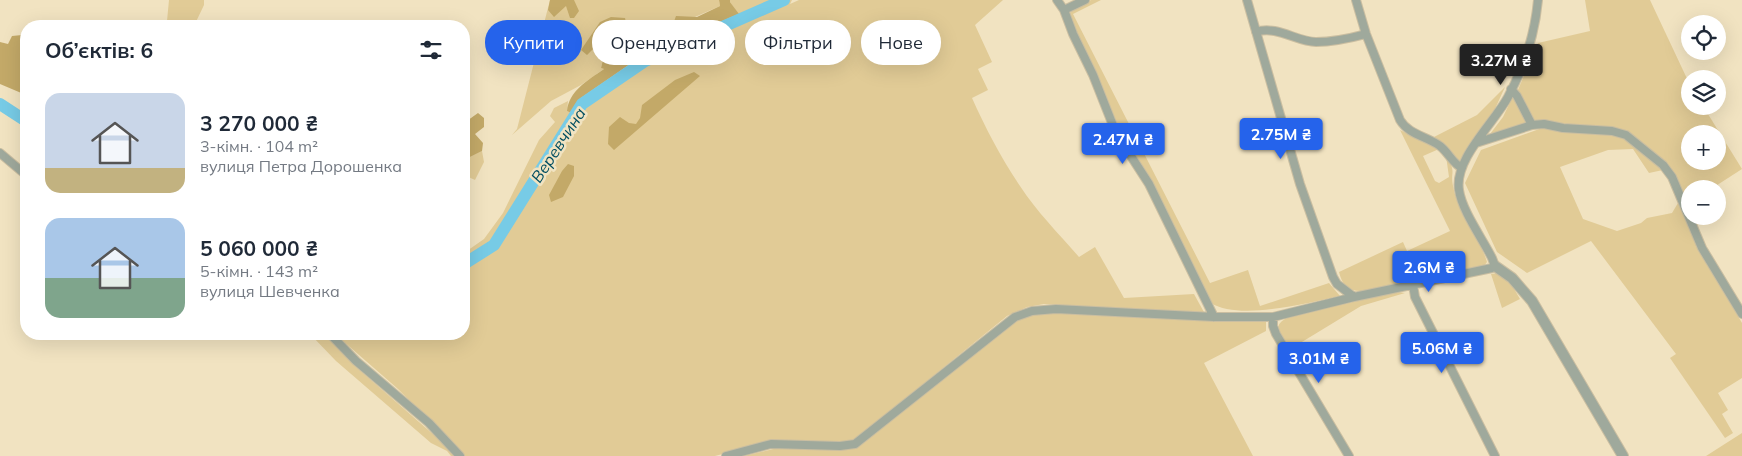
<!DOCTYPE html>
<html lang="uk">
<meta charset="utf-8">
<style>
:root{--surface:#fff;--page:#f6f6f7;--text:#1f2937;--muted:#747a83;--accent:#2563eb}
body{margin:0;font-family:Mulish,sans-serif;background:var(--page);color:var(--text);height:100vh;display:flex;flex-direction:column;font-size:19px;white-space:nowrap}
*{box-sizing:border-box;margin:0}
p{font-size:16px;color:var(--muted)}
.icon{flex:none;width:28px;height:28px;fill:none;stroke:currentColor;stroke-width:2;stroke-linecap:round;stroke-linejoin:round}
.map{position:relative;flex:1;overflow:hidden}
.drawer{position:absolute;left:20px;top:20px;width:450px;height:320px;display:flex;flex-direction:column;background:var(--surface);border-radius:20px;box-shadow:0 5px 20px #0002}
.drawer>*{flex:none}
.guide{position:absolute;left:485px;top:20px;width:475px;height:45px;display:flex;gap:10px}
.tools{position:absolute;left:1681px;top:15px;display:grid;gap:10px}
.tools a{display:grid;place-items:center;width:45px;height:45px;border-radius:50%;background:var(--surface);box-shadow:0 5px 20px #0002;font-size:25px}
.price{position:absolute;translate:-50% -42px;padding:0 11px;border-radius:5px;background:var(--accent);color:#fff;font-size:16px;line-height:32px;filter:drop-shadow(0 1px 2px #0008)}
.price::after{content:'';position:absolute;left:50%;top:30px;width:15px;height:11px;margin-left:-8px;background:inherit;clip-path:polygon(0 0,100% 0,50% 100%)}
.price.selected{background:#222;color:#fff}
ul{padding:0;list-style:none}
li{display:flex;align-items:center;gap:15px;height:125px;padding:0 25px}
li span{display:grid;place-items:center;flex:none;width:140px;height:100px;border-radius:15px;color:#555}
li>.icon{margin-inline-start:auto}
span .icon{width:60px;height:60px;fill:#fffc;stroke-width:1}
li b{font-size:21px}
h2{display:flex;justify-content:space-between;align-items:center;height:60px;padding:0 25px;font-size:21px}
.tag{padding:0 18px;border-radius:22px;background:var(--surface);box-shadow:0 5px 20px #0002;font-size:18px;line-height:45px}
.tag.selected{background:var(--accent);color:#fff}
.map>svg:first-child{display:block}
.green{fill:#e1cb96;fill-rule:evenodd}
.forest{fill:#c3a968}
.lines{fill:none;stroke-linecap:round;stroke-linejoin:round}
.river{stroke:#77cbe6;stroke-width:12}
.minor-casing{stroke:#cabea1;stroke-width:10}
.tertiary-casing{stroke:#cabea1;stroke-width:12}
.minor{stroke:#9fa99c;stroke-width:8}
.tertiary{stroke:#9fa99c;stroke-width:10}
.labels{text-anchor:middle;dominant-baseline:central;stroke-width:5;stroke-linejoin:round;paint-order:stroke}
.water-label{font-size:16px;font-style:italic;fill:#004d60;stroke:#f1e3c1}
</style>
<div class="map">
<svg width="1742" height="456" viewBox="0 0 1742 456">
<rect width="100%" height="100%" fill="#f1e3c1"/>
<path class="green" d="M 169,0 L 204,0 L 204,5 L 194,26 L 174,26 L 167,21 Z
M 550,0 L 719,0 L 720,6 L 672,27 L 738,14 L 730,2 L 730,0 L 792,0 L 790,4 L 799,0 L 1003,0 L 975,25 L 992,62 L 978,69 L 988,90 L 972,98 C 986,129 1001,158 1020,186 C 1037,212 1059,234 1079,257 L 1095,247 L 1124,298 L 1194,294 L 1205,314 L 1044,304 L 1027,307 L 1007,316 L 853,441 L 842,443 L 767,442 L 715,456 L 465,456 L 398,389 L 335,334 L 464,334 L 464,253 L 484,239 L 503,213 L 539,140 L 555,122 L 550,116 L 554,108 L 568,101 L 567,111 L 571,113 L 581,98 L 656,46 L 626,54 L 632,45 L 625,19 L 602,40 L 606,47 L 601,68 L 604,69 L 581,85 L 551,101 L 512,135 L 517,129 Z
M 1091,0 L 1101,0 L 1073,14 L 1210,283 L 1248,270 L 1260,306 L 1329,283 L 1340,296 C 1308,303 1239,321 1211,303 L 1119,133 L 1069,15 L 1072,9 Z
M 1585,0 L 1650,0 L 1690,85 L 1690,106 L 1703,106 L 1742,169 L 1711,189 L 1690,189 L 1689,202 L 1668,166 L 1629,132 L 1615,128 L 1564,125 L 1533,120 L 1517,92 L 1538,43 L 1590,31 ZM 1690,134 L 1718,134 L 1718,161 L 1690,161 Z
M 1505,87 L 1494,111 L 1458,163 L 1448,148 L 1432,138 L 1477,115 Z
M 1513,96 L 1519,104 L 1528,123 L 1487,138 L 1503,117 Z
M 1545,127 L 1619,134 L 1627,137 L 1663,170 L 1649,173 L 1633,149 L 1608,150 L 1560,167 L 1583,219 L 1617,231 L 1641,223 L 1647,218 L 1672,213 L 1678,203 L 1700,251 L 1742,323 L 1742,378 L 1718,393 L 1728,410 L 1722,414 L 1733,433 L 1725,438 L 1670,358 L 1676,354 L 1591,241 L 1527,273 L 1497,252 L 1465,183 L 1481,150 Z
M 1400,130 L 1439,149 L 1423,156 L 1435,181 L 1439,183 L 1449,177 L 1446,156 C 1457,173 1450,170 1453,186 C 1458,214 1479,235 1487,262 L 1484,266 L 1361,291 C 1347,291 1342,284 1339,272 L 1403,242 L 1407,251 L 1450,231 Z
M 482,151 L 484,162 L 475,180 L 464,175 L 464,160 Z
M 1499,273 L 1510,282 L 1520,299 L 1502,308 L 1491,274 Z
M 1398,292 L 1405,293 L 1361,306 L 1292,348 C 1278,333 1269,325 1293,315 Z
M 1033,312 L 1057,312 L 1266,319 L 1266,331 L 1204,363 L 1253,456 L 744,456 L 786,446 L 857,445 L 1015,320 Z
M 310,334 L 325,334 L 356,367 L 458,456 L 451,456 L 447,451 L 431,443 L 336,361 Z
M 1742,433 L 1742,456 L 1706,456 Z"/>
<path class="forest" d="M 550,0 L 574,0 L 579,11 L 574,18 L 570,18 L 566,6 L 554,17 L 548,10 Z
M 719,0 L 730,0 L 730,2 L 739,14 L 712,25 L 680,33 L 672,27 L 676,16 L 697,17 L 720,6 Z
M 611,17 L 625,18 L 632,45 L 627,53 L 653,43 L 656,46 L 581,98 L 571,113 L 567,111 C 569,91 587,81 604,69 L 601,68 L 606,47 L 602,40 L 587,55 L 581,50 L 600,22 Z
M 22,35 L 26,38 L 26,58 L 20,62 L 26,67 L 26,95 L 0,84 L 0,42 L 8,44 L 12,36 Z
M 694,72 L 700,76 L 614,150 L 608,144 L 609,127 L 620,117 L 629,123 L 636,124 L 640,118 L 642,105 L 675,80 Z
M 478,113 L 484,118 L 484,127 L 475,134 L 483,143 L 482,151 L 464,160 L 464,123 Z
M 568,164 L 574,166 L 574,176 L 563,197 L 551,202 L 549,195 L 562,171 Z"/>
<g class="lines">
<path class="river" d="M 0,104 L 26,121
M 464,264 L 494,245 L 582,104 L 645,61 L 784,0"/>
<g class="minor-casing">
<path id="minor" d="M 1057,0 L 1064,10 L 1073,34 L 1093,75 L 1116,133 L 1149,184 L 1214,317
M 1247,0 L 1300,184 L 1333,277 L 1337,284 L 1354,297
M 1356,0 L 1366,34 L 1400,120 C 1409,135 1426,136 1440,146 C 1449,153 1452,163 1462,168
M 1064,10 L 1085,0
M 1256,32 C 1277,25 1297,42 1316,42 C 1332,42 1351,38 1366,34
M 1511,89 L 1517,96 L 1532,125
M 1476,143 L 1532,125 L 1544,124 L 1563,128 L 1612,131 L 1626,135 L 1663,165 L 1672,177 L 1702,248 L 1742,314
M 0,153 L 26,175
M 1413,285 L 1415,297 L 1495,456
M 1273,317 L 1273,326 L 1276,334 L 1349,456
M 330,334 L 356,361 L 429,423 L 460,456
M 726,456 L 771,444 L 840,446 L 855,444 L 1015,317 L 1032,311 L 1056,309 L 1214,317 L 1273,317 L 1354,297 L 1492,268 L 1495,266 L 1492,258 C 1482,238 1462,211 1459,190 C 1454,159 1494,123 1508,97 C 1524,67 1535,34 1538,0"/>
</g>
<g class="tertiary-casing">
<path id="tertiary" d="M 1495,266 L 1512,278 L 1532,301 L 1623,456"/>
</g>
<use href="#minor" class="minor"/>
<use href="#tertiary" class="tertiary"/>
</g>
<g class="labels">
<g class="water-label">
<text transform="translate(558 145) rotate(-57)">Веревчина</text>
</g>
</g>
</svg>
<div class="tools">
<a><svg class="icon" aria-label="locate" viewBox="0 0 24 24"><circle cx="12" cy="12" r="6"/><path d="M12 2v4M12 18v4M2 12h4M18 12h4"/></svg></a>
<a><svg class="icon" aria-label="layers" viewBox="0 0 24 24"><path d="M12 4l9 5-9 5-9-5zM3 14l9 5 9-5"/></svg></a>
<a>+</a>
<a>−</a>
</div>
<b class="price selected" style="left:1501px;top:86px">3.27M ₴</b>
<b class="price" style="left:1281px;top:160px">2.75M ₴</b>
<b class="price" style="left:1123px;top:165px">2.47M ₴</b>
<b class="price" style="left:1429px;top:293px">2.6M ₴</b>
<b class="price" style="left:1442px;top:374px">5.06M ₴</b>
<b class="price" style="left:1319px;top:384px">3.01M ₴</b>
<div class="guide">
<a class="tag selected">Купити</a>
<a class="tag">Орендувати</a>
<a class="tag">Фільтри</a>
<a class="tag">Нове</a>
</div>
<section class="drawer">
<h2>Об’єктів: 6<svg class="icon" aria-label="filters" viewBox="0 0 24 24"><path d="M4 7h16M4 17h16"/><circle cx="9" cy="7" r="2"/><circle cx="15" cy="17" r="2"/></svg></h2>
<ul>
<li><span style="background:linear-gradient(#c9d6e8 75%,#c2b280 0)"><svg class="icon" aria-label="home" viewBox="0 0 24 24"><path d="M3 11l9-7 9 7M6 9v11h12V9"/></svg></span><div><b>3 270 000 ₴</b><p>3-кімн. · 104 m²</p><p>вулиця Петра Дорошенка</p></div></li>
<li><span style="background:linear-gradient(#a9c7e8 60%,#7fa58c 0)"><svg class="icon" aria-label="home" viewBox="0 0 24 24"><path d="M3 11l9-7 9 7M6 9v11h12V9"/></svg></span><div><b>5 060 000 ₴</b><p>5-кімн. · 143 m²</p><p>вулиця Шевченка</p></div></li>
</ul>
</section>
</div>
